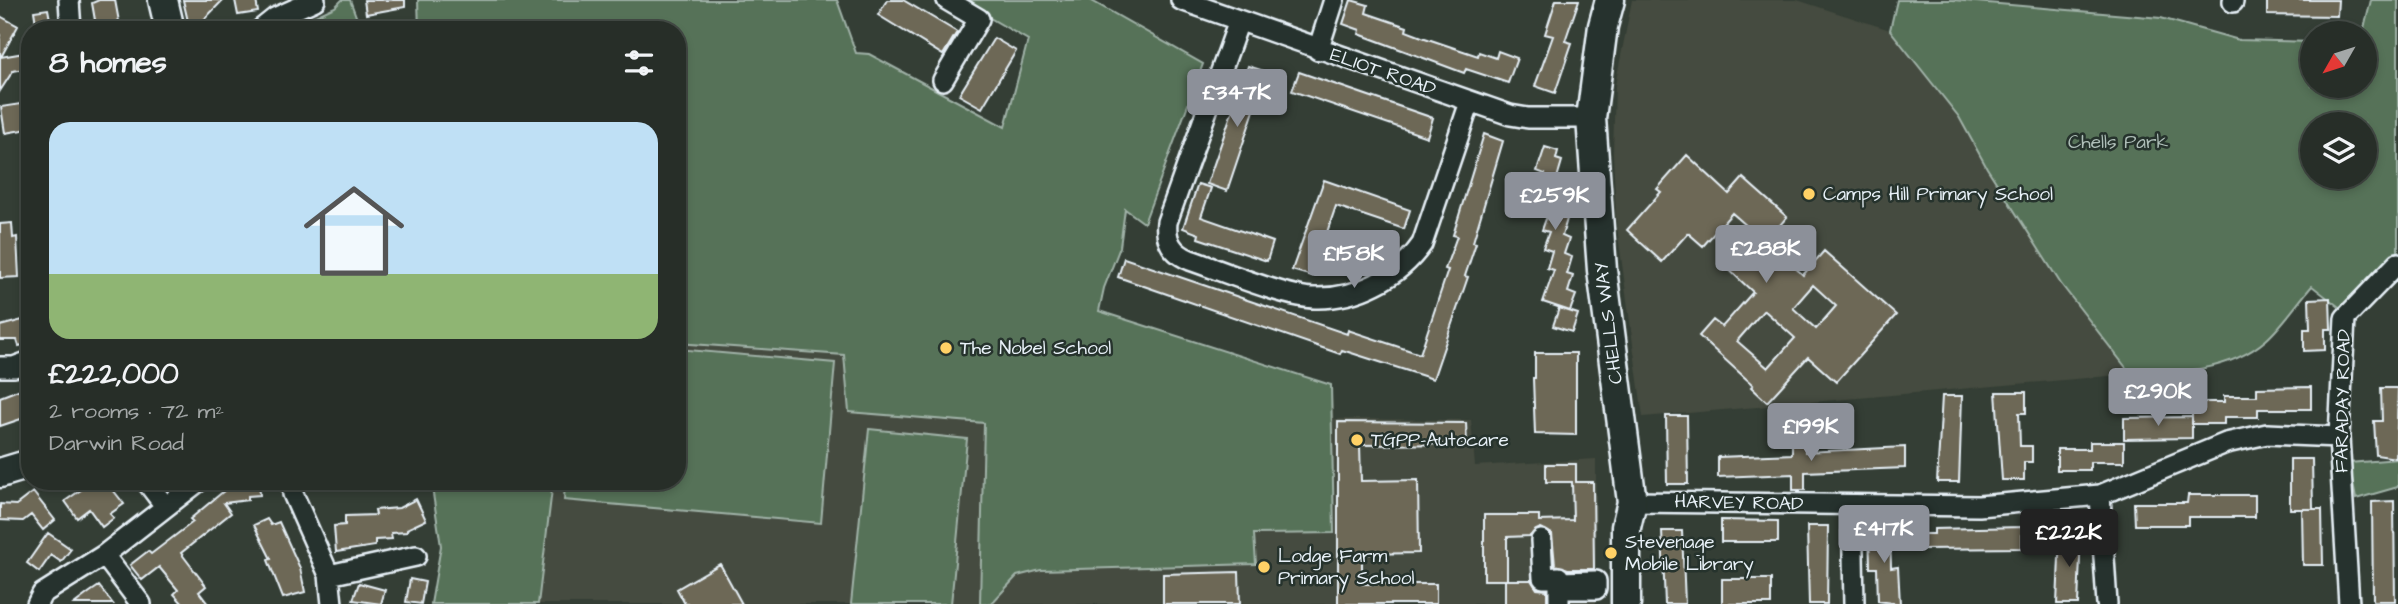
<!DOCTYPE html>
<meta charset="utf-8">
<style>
:root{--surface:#272e28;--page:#333a34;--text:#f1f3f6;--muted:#a4a8a8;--line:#434a45;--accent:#8c9099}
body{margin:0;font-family:"Architects Daughter",sans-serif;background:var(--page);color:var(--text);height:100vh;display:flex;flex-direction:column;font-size:26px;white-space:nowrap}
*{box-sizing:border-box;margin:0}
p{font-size:23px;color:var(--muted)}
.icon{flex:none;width:38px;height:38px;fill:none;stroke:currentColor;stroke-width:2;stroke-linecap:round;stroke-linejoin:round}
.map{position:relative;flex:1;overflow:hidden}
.drawer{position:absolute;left:21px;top:21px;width:665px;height:469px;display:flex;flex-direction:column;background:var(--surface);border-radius:28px;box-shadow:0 4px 10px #0003,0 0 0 2px var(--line)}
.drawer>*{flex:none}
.needle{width:46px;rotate:231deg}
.controls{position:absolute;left:2300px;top:21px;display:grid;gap:14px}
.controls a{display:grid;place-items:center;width:77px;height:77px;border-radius:50%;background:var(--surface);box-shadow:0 4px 10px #0003,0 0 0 2px var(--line);font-size:35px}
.price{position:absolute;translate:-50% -60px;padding:0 16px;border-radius:7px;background:var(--accent);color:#fff;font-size:23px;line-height:46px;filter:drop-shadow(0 2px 4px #0008)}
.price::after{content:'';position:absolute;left:50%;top:42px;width:21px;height:16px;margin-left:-10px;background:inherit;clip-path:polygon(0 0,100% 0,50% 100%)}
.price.selected{background:#222;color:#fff}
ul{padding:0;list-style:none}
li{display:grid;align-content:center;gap:14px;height:371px;padding:0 28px}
li span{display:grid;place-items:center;height:217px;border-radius:21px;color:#555}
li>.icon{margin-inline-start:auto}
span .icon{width:126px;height:126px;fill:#fffc;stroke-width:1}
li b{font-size:30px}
h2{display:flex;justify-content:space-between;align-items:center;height:84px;padding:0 28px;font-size:30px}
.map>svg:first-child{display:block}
.built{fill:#454b3f}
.green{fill:#577258;stroke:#a0b2a8;stroke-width:2;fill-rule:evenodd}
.building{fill:#6d6856;stroke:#e8f1f8;stroke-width:2;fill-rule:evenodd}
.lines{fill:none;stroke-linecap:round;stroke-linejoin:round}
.street-casing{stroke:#e8f1f8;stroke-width:24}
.secondary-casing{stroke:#e8f1f8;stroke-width:33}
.street{stroke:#26332d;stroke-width:19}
.secondary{stroke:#26332d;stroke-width:28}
.poi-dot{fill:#ffd166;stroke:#26332d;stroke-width:2.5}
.labels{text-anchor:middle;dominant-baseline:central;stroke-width:5;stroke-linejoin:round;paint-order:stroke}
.street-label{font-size:19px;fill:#e8f1f8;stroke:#26332d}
.park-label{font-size:19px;fill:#aebeb8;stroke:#26332d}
.poi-label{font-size:19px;fill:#e8f1f8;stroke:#26332d;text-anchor:start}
</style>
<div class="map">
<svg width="2398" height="604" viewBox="0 0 2398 604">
<rect width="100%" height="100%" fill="#343e35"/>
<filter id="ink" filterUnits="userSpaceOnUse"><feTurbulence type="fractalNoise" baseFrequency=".0143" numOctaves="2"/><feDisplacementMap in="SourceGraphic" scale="14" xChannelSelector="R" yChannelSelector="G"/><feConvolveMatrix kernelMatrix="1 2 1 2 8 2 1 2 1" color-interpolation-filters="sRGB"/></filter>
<g filter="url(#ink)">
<path class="built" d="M 1632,0 L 1797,0 L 1890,30 L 1930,76 L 1959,117 L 1987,168 L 2061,284 L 2131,374 L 1643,417 L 1616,220 L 1613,153 L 1615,86 Z
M 677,45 L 869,54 L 1120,247 L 1104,288 L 1099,312 L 1331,385 L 1334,419 L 1471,420 L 1475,466 L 1596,459 L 1596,604 L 538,604 L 553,481 L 677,481 Z"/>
<path class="green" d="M 342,0 L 350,0 L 361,30 L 318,30 L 313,17 L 335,7 Z
M 418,0 L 837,0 L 856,53 L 869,54 L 1005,127 L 1028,40 L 959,0 L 1090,0 L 1203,64 L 1144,223 L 1125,209 L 1120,247 L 1104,288 L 1099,311 L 1331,385 L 1334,533 L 1254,534 L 1256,564 L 1041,570 L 1017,576 L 991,604 L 980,604 L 984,423 L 849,412 L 844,355 L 677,343 L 677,30 L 419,30 Z
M 1897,0 L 1953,0 L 2161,18 L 2239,40 L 2312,42 L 2312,86 L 2364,86 L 2363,33 L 2371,0 L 2398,0 L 2398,256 L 2386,261 L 2343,310 L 2312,286 C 2297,303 2283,325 2266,340 C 2229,372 2177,373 2131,374 L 2061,284 L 1987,168 L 1959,117 L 1890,30 ZM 2312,124 L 2364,124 L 2364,177 L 2312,177 Z
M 677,349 L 835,363 L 821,523 L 564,500 L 565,481 L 677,481 Z
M 869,429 L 967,439 L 951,604 L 851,604 Z
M 2398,459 L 2398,487 L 2356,499 L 2349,463 Z
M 431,481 L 553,481 L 538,604 L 431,604 L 441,546 Z"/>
<path class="building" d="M 99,0 L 115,0 L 120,27 L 104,30 L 103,25 L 96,26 L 92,3 Z
M 183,0 L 223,0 L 194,30 L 190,30 Z
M 235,0 L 256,0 L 258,12 L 238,15 Z
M 364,0 L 405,0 L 405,7 L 366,14 Z
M 887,0 L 903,0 L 957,32 L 943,55 L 878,15 Z
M 1351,0 L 1368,5 L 1366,13 L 1407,27 L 1406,31 L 1422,37 L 1478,56 L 1479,52 L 1496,58 L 1498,51 L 1517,58 L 1508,83 L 1466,69 L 1464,73 L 1359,34 L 1360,30 L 1343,24 Z
M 1556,0 L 1579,0 L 1565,41 L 1572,43 L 1555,93 L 1535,86 L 1553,36 L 1545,34 Z
M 2267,0 L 2338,0 L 2337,16 L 2267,15 Z
M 48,9 L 52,30 L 37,30 L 34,11 Z
M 0,16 L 18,26 L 1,57 L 30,52 L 30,68 L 13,71 L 0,91 Z
M 994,38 L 1016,51 L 982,108 L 959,95 Z
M 1248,66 L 1267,72 L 1227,191 L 1207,184 Z
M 1299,72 L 1433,118 L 1427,137 L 1292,91 Z
M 28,103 L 28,129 L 5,133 L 1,107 Z
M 1484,134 L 1503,141 L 1473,242 L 1476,243 L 1465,276 L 1468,277 L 1433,379 L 1342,350 L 1340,354 L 1118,277 L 1124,258 L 1347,334 L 1348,330 L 1420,354 L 1448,270 L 1445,269 L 1457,236 L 1453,235 Z
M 1545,147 L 1558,151 L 1556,159 L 1562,161 L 1557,178 L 1563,180 L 1557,197 L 1566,200 L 1560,217 L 1567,219 L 1562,236 L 1569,239 L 1564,254 L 1572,257 L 1567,274 L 1573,276 L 1568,292 L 1576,295 L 1570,311 L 1543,302 L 1554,270 L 1547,268 L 1552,251 L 1543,248 L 1549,232 L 1542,230 L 1548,213 L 1533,208 L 1545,174 L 1537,171 Z
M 1687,155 L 1729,194 L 1743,178 L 1787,217 L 1766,241 L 1803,275 L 1824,251 L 1896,315 L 1836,382 L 1808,357 L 1767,402 L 1751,387 L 1753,385 L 1699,336 L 1713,320 L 1722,327 L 1753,292 L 1725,266 L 1755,233 L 1732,213 L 1703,246 L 1688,233 L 1662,262 L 1627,230 L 1661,192 L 1657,189 ZM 1813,285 L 1836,306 L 1816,329 L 1793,308 ZM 1764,310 L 1795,338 L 1768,368 L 1737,341 Z
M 1324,180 L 1410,210 L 1404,229 L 1336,206 L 1312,276 L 1292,270 Z
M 1198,184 L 1211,188 L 1201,217 L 1273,242 L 1267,261 L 1198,238 L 1199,234 L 1183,228 Z
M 12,223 L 13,238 L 17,237 L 19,277 L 0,278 L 0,224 Z
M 2330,298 L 2331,329 L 2325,329 L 2325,350 L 2304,351 L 2304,329 L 2310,329 L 2309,299 Z
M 1559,308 L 1578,314 L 1572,332 L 1553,326 Z
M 30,318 L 30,343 L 19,346 L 17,340 L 0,340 L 0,326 Z
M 1535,353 L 1576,353 L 1576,435 L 1535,434 L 1533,378 L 1535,378 Z
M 2311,387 L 2311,409 L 2258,409 L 2258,417 L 2224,417 L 2224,424 L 2192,424 L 2192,402 L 2224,402 L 2224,396 L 2257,396 L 2257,388 Z
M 23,388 L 25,395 L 30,393 L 30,416 L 0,426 L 0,397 Z
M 2381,388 L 2398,388 L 2396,458 L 2376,455 L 2374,421 L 2382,421 Z
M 1996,392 L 2026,392 L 2026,413 L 2019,413 L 2020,446 L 2032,446 L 2032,462 L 2024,462 L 2024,480 L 2002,480 Z
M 1942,396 L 1962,396 L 1959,482 L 1937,482 Z
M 1666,416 L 1687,416 L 1688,484 L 1667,484 Z
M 2192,417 L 2192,438 L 2124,439 L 2124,418 Z
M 1338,422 L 1466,423 L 1467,444 L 1360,445 L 1361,481 L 1418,480 L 1419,553 L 1362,554 L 1362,584 L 1436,584 L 1436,604 L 1338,604 Z
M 2090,442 L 2124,442 L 2124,462 L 2090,462 L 2090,470 L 2057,470 L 2057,449 L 2090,449 Z
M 1792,444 L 1805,444 L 1805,452 L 1905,447 L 1905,468 L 1805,472 L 1805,490 L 1793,490 L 1793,474 L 1718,477 L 1718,457 L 1792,454 Z
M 2290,459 L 2312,459 L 2313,509 L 2290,509 Z
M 1546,464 L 1576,464 L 1576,482 L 1593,482 L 1594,569 L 1568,569 L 1555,565 L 1552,534 L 1540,528 L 1530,536 L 1507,537 L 1507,580 L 1484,580 L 1484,515 L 1539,515 L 1539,521 L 1573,520 L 1572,482 L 1546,482 Z
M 94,481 L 106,481 L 124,504 L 110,514 L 114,518 L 102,527 L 89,509 L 77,518 L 65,501 Z
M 236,481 L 259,481 L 260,495 L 248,496 L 248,500 L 224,503 L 231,513 L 181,553 L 206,586 L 199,592 L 208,604 L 183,604 L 174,594 L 178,590 L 159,567 L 142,580 L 130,565 L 148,551 L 151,554 L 193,522 L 190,519 Z
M 33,492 L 55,520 L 43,530 L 31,515 L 23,521 L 0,520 L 0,504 L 16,505 Z
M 2188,495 L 2255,495 L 2255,517 L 2188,517 L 2188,525 L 2135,525 L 2134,503 L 2187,503 Z
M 416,499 L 426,520 L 407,529 L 407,532 L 391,533 L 392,539 L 375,540 L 375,546 L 336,552 L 334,526 L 345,525 L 345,516 L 376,515 L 375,510 L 399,508 Z
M 2394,501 L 2395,601 L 2373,601 L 2372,502 Z
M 2302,509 L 2322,509 L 2323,565 L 2303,565 Z
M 267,519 L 271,525 L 279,522 L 300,568 L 305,592 L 283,598 L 268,560 L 271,559 L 254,525 Z
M 1721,520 L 1778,521 L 1778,542 L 1721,542 Z
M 1807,526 L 1828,526 L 1827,604 L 1809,604 Z
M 1869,526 L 1890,526 L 1891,568 L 1898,567 L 1900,604 L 1878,601 L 1877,568 L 1870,568 Z
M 2022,527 L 2022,548 L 1922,549 L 1922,534 L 1934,534 L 1934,529 Z
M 1662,531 L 1682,531 L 1685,604 L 1665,604 Z
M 48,533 L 71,549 L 61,562 L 51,555 L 39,572 L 27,563 Z
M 2060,534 L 2081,534 L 2078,604 L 2057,604 Z
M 720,564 L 742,604 L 685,604 L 677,589 Z
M 1239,572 L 1240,604 L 1163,604 L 1163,574 Z
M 410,579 L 425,582 L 421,604 L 406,602 Z
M 1722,579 L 1771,579 L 1771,604 L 1722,604 Z
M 1505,580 L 1531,580 L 1537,589 L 1547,590 L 1547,604 L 1505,604 Z
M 359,583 L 385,590 L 381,604 L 353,600 Z
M 99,586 L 113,604 L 74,604 L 90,592 Z"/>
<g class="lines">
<g class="street-casing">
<path id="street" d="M 69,0 L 71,30
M 1181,0 L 1510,115 L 1528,118 L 1591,118
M 2233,2 L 2233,0
M 1239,21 L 1167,222 C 1165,241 1173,253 1190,260 C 1220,270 1287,298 1315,298 C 1357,299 1398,278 1422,244 L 1470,102
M 260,30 L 275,18 L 315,0
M 1318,50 L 1334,0
M 943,80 L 979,19 L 947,0
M 0,367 L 14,367 L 30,361
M 146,481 L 165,506
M 292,481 L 293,494 L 329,575 L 332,604
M 2100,495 L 2107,604
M 1632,502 L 1979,506 L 2100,495 L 2226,443 L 2267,434 L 2339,437
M 1852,505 L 1854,604
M 1541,540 L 1543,578 L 1559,577 L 1559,604
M 104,555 L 199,481
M 329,575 L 416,556
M 1559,582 L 1596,581 L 1596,589 L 1559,589
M 37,604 L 42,594 L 104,555 L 141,604
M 2349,604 L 2339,437 L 2345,318 L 2398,263"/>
</g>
<g class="secondary-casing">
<path id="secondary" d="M 163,0 L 170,30
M 1610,0 L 1603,26 L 1591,118 L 1602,270 L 1632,502 L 1626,527 L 1626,604
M 0,473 L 30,464"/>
</g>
<use href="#street" class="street"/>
<use href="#secondary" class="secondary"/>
</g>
</g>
<g class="poi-dot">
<circle cx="1809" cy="194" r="7"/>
<circle cx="946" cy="348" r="7"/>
<circle cx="1357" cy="440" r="7"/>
<circle cx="1611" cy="553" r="7"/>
<circle cx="1264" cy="567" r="7"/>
</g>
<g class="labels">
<g class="street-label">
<text transform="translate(1383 72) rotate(19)">ELIOT ROAD</text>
<text transform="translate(1609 323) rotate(-97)">CHELLS WAY</text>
<text transform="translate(2343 401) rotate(-89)">FARADAY ROAD</text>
<text transform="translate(1739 503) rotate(1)">HARVEY ROAD</text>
</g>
<g class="park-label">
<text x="2118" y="142">Chells Park</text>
</g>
<g class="poi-label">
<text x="1823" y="194">Camps Hill Primary School</text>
<text x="960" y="348">The Nobel School</text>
<text x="1371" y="440">TGPP-Autocare</text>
<text x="1625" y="542">Stevenage<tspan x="1625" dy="22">Mobile Library</tspan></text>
<text x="1278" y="556">Lodge Farm<tspan x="1278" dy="22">Primary School</tspan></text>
</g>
</g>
</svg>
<div class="controls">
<a><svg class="needle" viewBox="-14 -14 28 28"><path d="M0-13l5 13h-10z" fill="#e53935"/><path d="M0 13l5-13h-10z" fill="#a4a8a8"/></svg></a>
<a><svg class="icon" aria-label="layers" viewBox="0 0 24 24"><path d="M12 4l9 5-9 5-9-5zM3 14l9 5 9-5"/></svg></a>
</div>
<b class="price" style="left:1237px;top:129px">£347K</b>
<b class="price" style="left:1555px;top:232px">£259K</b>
<b class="price" style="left:1766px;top:285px">£288K</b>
<b class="price" style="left:1354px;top:290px">£158K</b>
<b class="price" style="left:2158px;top:428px">£290K</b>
<b class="price" style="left:1811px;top:463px">£199K</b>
<b class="price" style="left:1884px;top:565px">£417K</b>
<b class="price selected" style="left:2069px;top:569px">£222K</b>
<section class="drawer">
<h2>8 homes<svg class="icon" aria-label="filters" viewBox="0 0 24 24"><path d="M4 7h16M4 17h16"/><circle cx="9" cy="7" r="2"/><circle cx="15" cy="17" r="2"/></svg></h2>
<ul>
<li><span style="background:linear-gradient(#bfe0f5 70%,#8fb573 0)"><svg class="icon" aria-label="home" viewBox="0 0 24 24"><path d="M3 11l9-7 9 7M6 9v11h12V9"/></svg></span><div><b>£222,000</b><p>2 rooms · 72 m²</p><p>Darwin Road</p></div></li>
</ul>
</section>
</div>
